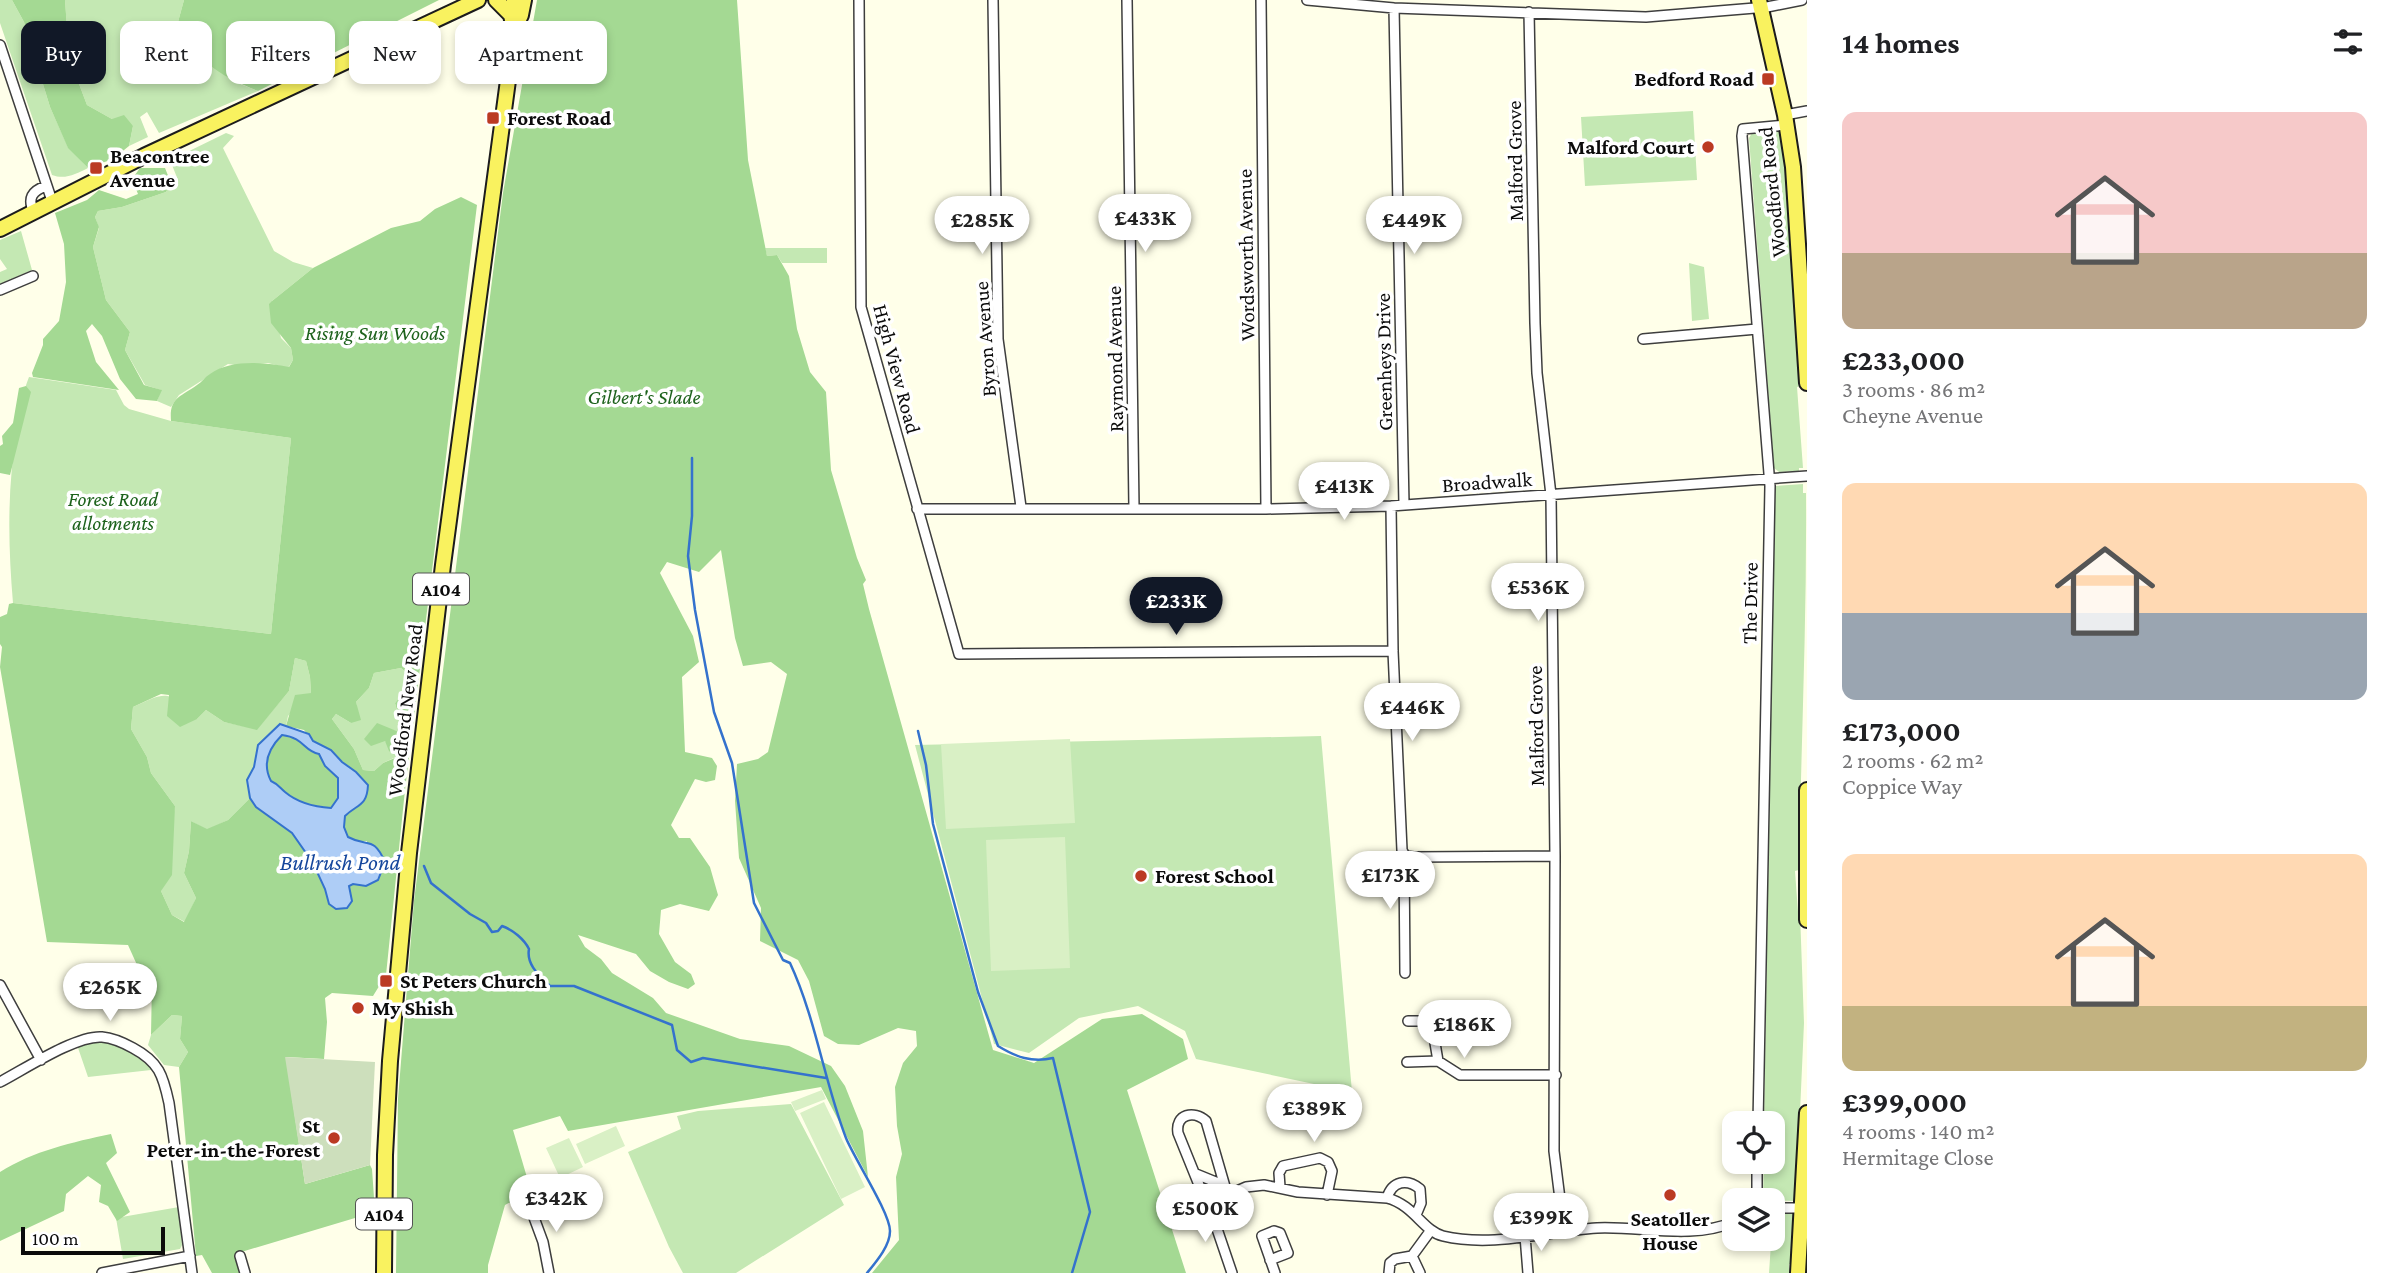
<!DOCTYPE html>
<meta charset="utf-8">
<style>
:root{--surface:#fff;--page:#f2f2f2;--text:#202124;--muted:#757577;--accent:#111827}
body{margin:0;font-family:"Crimson Pro",serif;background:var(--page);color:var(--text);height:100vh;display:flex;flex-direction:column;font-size:26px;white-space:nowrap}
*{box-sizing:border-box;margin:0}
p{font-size:23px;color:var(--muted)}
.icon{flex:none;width:38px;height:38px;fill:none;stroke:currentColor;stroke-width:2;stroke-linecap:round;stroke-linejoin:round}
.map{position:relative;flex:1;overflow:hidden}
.panel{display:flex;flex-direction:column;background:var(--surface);width:595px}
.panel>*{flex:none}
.hud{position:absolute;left:21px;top:21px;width:665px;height:63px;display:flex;gap:14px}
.buttons{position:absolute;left:1722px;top:1111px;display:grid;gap:14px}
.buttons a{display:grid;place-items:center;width:63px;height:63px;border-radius:14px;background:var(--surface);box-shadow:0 4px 10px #0003;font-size:35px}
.scale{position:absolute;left:21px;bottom:18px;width:144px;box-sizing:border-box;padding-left:7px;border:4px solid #0b0b0b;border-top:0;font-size:19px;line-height:24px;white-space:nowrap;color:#0b0b0b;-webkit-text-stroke:5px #fff;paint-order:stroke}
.price{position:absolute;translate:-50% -60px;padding:0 16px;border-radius:24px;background:#fff;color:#222;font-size:23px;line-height:46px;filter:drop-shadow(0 2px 4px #0008)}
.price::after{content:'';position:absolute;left:50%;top:42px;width:21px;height:16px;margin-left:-10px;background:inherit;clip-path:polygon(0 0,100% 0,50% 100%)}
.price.active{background:var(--accent);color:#fff}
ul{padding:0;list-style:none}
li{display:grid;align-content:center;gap:14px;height:371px;padding:0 35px}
li span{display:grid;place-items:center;height:217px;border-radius:14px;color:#555}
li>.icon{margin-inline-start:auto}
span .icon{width:126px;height:126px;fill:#fffc;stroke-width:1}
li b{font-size:30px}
h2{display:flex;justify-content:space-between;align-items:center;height:84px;padding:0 35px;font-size:30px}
.chip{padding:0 24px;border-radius:14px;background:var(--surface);box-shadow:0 4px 10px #0003;font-size:24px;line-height:63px}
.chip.active{background:var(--accent);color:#fff}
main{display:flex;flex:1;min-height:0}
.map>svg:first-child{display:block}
.green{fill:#c4e8b3}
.forest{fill:#a4d993;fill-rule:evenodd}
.cemetery{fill:#cddfbc}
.pitch{fill:#d9f0c5}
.water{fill:#aecdf6;stroke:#3472cd;stroke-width:2;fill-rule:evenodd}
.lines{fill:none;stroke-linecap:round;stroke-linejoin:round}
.stream{stroke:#3472cd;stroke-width:2.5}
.minor-casing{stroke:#3e3e3e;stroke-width:12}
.primary-casing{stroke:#1c1c1c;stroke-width:18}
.minor{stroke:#fff;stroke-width:9}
.primary{stroke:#f9f25f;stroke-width:14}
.poi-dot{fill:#bb3a23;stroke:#fff;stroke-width:2.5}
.labels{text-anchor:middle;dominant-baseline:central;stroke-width:7;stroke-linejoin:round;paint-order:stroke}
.shield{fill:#fff;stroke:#545454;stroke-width:2}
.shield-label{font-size:19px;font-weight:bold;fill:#0b0b0b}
.poi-label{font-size:21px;font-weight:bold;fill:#0b0b0b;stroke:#fff;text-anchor:start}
.street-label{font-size:21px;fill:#0b0b0b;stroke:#fff}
.park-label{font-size:21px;font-style:italic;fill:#1d621c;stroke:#fff}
.water-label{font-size:23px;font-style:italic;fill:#15469c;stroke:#fff}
</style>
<main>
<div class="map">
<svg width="1807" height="1273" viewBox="0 0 1807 1273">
<rect width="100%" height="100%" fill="#ffffe9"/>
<path class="green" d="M 0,0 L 12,0 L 24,22 L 50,107 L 68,147 L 88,168 C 76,174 65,180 52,175 L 0,23 Z
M 65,0 L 184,0 L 178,22 L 233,81 L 258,91 L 159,133 L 147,112 L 140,117 L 148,137 L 129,146 L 133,126 L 112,119 L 87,105 L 76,76 L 77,55 L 68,43 Z
M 1693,111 L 1697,180 L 1585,186 L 1581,117 Z
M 1778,131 L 1782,135 L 1793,252 L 1800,386 L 1797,387 L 1803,468 L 1799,468 L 1799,471 L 1779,472 L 1774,468 L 1749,138 L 1752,133 Z
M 226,133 L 234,136 L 223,148 L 274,251 L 293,262 L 313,268 L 272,301 L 281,338 L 291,348 L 293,360 L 288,368 L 268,363 L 242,366 L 228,364 L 179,395 L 171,407 L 157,401 L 161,390 L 145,385 L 125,350 L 130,332 L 106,300 L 93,247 L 99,228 L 95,217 L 98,211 L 122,207 L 166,192 L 171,183 L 178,180 L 172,165 L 179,156 Z
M 21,231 L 32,270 L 0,284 L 0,272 L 7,269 L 0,259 L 0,240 Z
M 765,248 L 827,248 L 827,263 L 782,263 L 777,255 L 767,256 Z
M 1689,263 L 1704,267 L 1709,319 L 1692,321 Z
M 29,377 L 116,390 L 124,405 L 129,409 L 171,421 L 291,438 L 271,634 L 13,603 C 8,544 7,488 17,430 C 20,412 22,394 29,377 Z
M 1803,484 L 1803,493 L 1806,493 C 1807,619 1801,745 1799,870 L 1795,871 L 1798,912 L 1800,913 L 1804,1023 L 1796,1201 L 1766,1200 L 1763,1196 L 1764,1162 L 1773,1162 L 1773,1124 L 1764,1123 L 1775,486 Z
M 295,658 L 306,661 L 310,677 L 311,693 L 288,716 L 286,726 L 280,724 L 258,745 L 254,767 L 247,780 L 250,798 L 228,820 L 207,830 L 191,821 L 189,851 L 184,873 L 196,898 L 185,922 L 172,915 L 161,891 L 175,806 L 151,773 L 147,757 L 131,729 L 133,707 C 171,689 167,692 197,719 L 206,710 L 224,722 L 257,729 L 289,691 Z
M 401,668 L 410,676 L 405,691 L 395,703 L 400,721 L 399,732 L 383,727 L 385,741 L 398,756 L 383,763 L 374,771 L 363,770 L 354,749 L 332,719 L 336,714 L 351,723 L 357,709 L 356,702 L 369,688 L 374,673 Z
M 1321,736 L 1352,1092 L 1196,1059 L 1185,1031 L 1138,1006 L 1079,1018 L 1029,1053 L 994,1044 L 915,745 Z
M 172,1015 L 182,1016 L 180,1039 L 188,1052 L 179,1067 L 164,1065 L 148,1045 L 151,1035 Z
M 86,1038 L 123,1042 L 160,1069 L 88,1077 L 76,1042 Z
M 791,1104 L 844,1205 L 736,1273 L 683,1273 L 669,1247 L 628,1152 L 681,1129 L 677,1116 L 698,1111 Z
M 179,1207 L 182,1245 L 180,1249 L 123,1259 L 116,1218 Z
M 1793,1213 L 1795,1217 L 1792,1264 L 1789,1264 L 1789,1273 L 1769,1273 L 1773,1214 Z"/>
<path class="forest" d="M 12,0 L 65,0 L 68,42 L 77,55 L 76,76 L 87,105 L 112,119 L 124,115 L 133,126 L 129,146 L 113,159 L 88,168 L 68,148 L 50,107 L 24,22 Z
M 184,0 L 439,0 L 258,91 C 218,75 196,61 178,22 Z
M 537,0 L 737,0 L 748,160 L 767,256 L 777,255 L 789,276 L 797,329 L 810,372 L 826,392 L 831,470 L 857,558 L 866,580 L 863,584 L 869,609 L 993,1050 L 1034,1063 L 1102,1019 L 1142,1014 L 1183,1039 L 1188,1059 L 1127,1090 L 1186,1273 L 872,1273 L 899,1240 L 896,1177 L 902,1154 L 897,1126 L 895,1087 L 903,1063 L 917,1046 L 916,1031 L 898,1028 L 859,1045 L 838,1044 L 824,1036 L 809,981 L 798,960 L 760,941 L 761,908 L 739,858 L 735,801 L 737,764 L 758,759 L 768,752 L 787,674 L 771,662 L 743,666 L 735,638 L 721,550 L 699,572 L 667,562 L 660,573 L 693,636 L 699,662 L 682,677 L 685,752 L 712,758 L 717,766 L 715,780 L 706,782 L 695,779 L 671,825 L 679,838 L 690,838 L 710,867 L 718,895 L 709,911 L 680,904 L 661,910 L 659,934 L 675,962 L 691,974 L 695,984 L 688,989 L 669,982 L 650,971 L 636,954 L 578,935 L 585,947 L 601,959 L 612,973 L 653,998 L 666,1013 L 740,1039 L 789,1046 L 831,1066 L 845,1086 L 863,1131 L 868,1177 L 821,1087 L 568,1131 L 560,1116 L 513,1130 L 531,1191 L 505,1205 L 488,1265 L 488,1273 L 396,1273 L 398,1099 L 414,901 L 503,193 Z
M 140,168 L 165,168 L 171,183 L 166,192 L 122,207 L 98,211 L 95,217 L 99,227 L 93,247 L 106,300 L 130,332 L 125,350 L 144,385 L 162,390 L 157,401 L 136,399 L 120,379 L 102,336 L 92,324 L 86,331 L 96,362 L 119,390 L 33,377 L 32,373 L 43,345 L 43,339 L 59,321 L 66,282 L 64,244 L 55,213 L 87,200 L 99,190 L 126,199 L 138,194 L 132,179 Z
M 461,197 L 477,205 L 405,790 L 386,975 L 373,996 L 332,993 L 325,998 L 327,1022 L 324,1059 L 286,1057 L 305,1184 L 370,1165 L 372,1169 L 375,1212 L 238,1253 L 236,1256 L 239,1273 L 212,1273 L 202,1255 L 196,1256 L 179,1067 L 188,1052 L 180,1039 L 182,1016 L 172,1015 L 151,1035 L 152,982 L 142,976 L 128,945 L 47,942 L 0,667 L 2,647 L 0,644 L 0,617 L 7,614 L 9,604 L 13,603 L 271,634 L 291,438 L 171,421 C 169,397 181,397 197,385 C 202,382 205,377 210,374 C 230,359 265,362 289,367 L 293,360 L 291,348 L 271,323 L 269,304 L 272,301 L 313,268 L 391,228 L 420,221 L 435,209 ZM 295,658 L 306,661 L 310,677 L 311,693 L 295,695 L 286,726 L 304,730 L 313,741 L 331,750 L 342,763 L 356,772 L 350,812 L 345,816 L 344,827 L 347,837 L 357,842 L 367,841 L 366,886 L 353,884 L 349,886 L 351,894 L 346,908 L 336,909 L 329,904 L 325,889 L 313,863 L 292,833 L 256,807 L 250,798 L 228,820 L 207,829 L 191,821 L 189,851 L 184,873 L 196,898 L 184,922 L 172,915 L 161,891 L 172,875 L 175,806 L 151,773 L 147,757 L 131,729 L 133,707 L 161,694 L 169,695 L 167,716 L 180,727 L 197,719 L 206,710 L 224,722 L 257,730 L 289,691 ZM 401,668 L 410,676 L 405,691 L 395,703 L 400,721 L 399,732 L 377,723 L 364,739 L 371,746 L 385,741 L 389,751 L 397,757 L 383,763 L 374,771 L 363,770 L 354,749 L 332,719 L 336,714 L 351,723 L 361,720 L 356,702 L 369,688 L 374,673 Z
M 26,386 L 31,392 L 10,475 L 0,473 L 0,446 L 3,444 L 2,436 L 13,423 L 19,388 Z
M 282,735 C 305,738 303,751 319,754 L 325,766 L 338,778 L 338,798 L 331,808 C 316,807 298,803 285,792 C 280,788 278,784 271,781 C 262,763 268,749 282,735 Z
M 111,1134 L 117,1153 L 106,1163 L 130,1212 L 117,1221 L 108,1206 L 99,1202 L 101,1185 L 88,1176 L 66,1194 L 64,1211 L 0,1241 L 0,1172 C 33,1151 73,1142 111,1134 Z"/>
<path class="cemetery" d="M 285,1057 L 375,1062 L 370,1165 L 305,1184 Z"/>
<path class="pitch" d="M 1070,739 L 1075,823 L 946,829 L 941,744 Z
M 1065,837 L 1070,968 L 991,971 L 986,840 Z
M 822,1090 L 826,1099 L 795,1111 L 791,1102 Z
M 824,1102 L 865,1187 L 841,1199 L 800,1113 Z
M 616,1126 L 625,1146 L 585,1164 L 576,1144 Z
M 569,1138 L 583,1167 L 560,1178 L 546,1148 Z"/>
<path class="water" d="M 280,724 L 309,734 L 313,741 L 331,750 L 342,762 L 356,772 L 368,785 C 367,807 357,804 345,816 L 344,827 L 348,837 C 368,848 373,835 385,862 L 378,880 L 366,886 L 353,884 L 349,886 L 352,901 L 347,908 L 336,909 L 329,904 L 325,889 L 313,863 L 292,833 L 256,807 L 250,798 L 247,780 L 254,767 L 258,745 ZM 282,735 C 305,738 303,751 319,754 L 325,766 L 338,778 L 338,798 L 331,808 C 316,807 298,803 285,792 C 280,788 278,784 271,781 C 262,764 268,749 282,735 Z"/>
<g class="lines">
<path class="stream" d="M 692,458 L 692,516 L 688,556 L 695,610 L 714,712 L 732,763 L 754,903 L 783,960 L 790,963 C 816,1019 824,1081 846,1138 C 854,1158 890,1213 890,1231 C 890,1246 876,1262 867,1273
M 918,731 L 926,765 L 933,824 L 978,992 L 998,1046 C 1016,1057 1032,1063 1053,1058 L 1090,1212 L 1072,1273
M 424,866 L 431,883 L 470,914 L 486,923 L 492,932 L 498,931 L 502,926 C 513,930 524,939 529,949 C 526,965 540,976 550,986 L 574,986 L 672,1025 L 677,1050 L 691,1062 L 703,1058 L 826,1078"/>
<g class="minor-casing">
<path id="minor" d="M 859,0 L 861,307 L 959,654 L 1393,651
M 993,0 L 998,339 L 1021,507
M 1127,0 L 1134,508
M 1261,0 L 1266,509
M 1307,0 L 1394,8 L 1646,17 L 1767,7 L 1802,0
M 1394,8 L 1404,505
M 1529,12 L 1535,323 L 1537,373 L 1551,495 L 1555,856 L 1554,1151 L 1564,1231
M 0,45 L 53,204
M 1785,115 L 1807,111
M 34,213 C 27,198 32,191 46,186
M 0,290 L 33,276
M 1643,339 L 1757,329
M 1391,506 L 1393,651 L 1402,850 L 1405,856 L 1414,857 L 1555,856
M 917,509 L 1266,509 L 1391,506 L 1807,476
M 1405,973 L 1404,860 L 1405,856
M 0,985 L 41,1060
M 1408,1021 L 1426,1021 L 1432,1025 L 1438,1061 L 1460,1075 L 1556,1075
M 1407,1062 L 1438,1061
M 0,1082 C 25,1069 76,1035 102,1037 C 113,1038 124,1043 133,1048 C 159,1062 163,1075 169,1103 L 192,1273
M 1758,1124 L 1770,486 L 1742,136 L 1743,129 L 1787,125
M 1196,1174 L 1223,1185
M 1280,1187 L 1279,1173 L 1283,1166 L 1320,1158 L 1328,1162 L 1332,1171 L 1327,1195
M 1387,1198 C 1392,1181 1407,1178 1420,1189 L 1421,1203 L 1416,1215
M 1757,1200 L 1757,1162
M 529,1204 L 543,1242 L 549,1273
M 1773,1208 L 1802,1208
M 1214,1222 L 1178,1133 C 1175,1114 1194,1110 1206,1121 L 1228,1197
M 1525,1236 L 1528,1273
M 240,1256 L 245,1273
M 1412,1256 L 1420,1273
M 1270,1260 L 1288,1253 L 1280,1233 L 1274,1231 L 1262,1236 L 1275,1273
M 102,1273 L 190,1256
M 1232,1273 L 1215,1223 L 1217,1210 L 1230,1194 L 1246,1187 L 1264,1185 L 1298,1192 L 1387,1198 C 1414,1205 1423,1231 1443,1236 C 1493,1248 1547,1231 1597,1228 C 1643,1226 1690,1240 1734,1222
M 1389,1273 L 1390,1263 L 1395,1259 L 1412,1256 L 1431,1230"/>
</g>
<g class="primary-casing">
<path id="primary" d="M 496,0 L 511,15
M 1759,0 L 1785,115 L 1793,167 L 1807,383
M 514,29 L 521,15 L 524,0
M 0,229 L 144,156 L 478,0
M 1807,790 L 1807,920
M 384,1273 L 385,1155 L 390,1061 L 409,853 L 443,565 L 511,58 L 514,29 L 511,15 L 514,0
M 1798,1273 L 1807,1113"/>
</g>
<use href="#minor" class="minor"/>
<use href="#primary" class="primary"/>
</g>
<g class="poi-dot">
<rect x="1761" y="72" width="14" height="14" rx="3.5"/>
<rect x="486" y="111" width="14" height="14" rx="3.5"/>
<circle cx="1708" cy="147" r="7"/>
<rect x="89" y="161" width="14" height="14" rx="3.5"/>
<circle cx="1141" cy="876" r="7"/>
<rect x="379" y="974" width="14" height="14" rx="3.5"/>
<circle cx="358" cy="1008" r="7"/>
<circle cx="334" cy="1138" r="7"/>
<circle cx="1670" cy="1195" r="7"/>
</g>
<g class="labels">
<g class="shield">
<rect x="413" y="573.5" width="56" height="31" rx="5"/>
<rect x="356" y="1198.5" width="56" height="31" rx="5"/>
</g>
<g class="shield-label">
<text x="441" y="589">A104</text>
<text x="384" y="1214">A104</text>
</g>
<g class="poi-label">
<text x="1754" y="79" text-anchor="end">Bedford Road</text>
<text x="507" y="118">Forest Road</text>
<text x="1694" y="147" text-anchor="end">Malford Court</text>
<text x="110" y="156">Beacontree<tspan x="110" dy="24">Avenue</tspan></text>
<text x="1155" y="876">Forest School</text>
<text x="400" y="981">St Peters Church</text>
<text x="372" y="1008">My Shish</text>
<text x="320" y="1126" text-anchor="end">St<tspan x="320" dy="24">Peter-in-the-Forest</tspan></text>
<text x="1670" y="1219" text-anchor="middle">Seatoller<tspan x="1670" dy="24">House</tspan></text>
</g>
<g class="street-label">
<text transform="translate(1515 161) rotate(-91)">Malford Grove</text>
<text transform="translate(1772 192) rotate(-96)">Woodford Road</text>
<text transform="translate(1246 255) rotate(-91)">Wordsworth Avenue</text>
<text transform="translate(985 339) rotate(-94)">Byron Avenue</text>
<text transform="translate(1115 359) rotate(-91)">Raymond Avenue</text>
<text transform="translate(1384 362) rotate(-91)">Greenheys Drive</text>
<text transform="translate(897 369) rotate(75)">High View Road</text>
<text transform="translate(1487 482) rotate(-4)">Broadwalk</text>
<text transform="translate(1750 603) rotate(-89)">The Drive</text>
<text transform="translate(405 710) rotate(-83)">Woodford New Road</text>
<text transform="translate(1536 726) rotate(-91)">Malford Grove</text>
</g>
<g class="park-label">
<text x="375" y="333">Rising Sun Woods</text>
<text x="644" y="397">Gilbert's Slade</text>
<text x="113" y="499">Forest Road<tspan x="113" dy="24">allotments</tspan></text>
</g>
<g class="water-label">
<text x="340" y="862">Bullrush Pond</text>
</g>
</g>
</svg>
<div class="buttons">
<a><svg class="icon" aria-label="locate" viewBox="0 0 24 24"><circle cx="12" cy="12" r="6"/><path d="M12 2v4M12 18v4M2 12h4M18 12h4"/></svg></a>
<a><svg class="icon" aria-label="layers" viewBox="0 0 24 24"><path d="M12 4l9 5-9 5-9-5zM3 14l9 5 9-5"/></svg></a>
</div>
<div class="scale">100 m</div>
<b class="price" style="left:1145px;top:254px">£433K</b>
<b class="price" style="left:982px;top:256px">£285K</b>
<b class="price" style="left:1414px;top:256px">£449K</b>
<b class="price" style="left:1344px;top:522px">£413K</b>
<b class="price" style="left:1538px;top:623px">£536K</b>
<b class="price active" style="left:1176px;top:637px">£233K</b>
<b class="price" style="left:1412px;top:743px">£446K</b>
<b class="price" style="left:1390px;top:911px">£173K</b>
<b class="price" style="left:110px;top:1023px">£265K</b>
<b class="price" style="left:1464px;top:1060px">£186K</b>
<b class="price" style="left:1314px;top:1144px">£389K</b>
<b class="price" style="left:556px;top:1234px">£342K</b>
<b class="price" style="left:1205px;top:1244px">£500K</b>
<b class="price" style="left:1541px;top:1253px">£399K</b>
<div class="hud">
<a class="chip active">Buy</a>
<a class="chip">Rent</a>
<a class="chip">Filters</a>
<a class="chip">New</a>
<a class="chip">Apartment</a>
</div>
</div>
<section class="panel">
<h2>14 homes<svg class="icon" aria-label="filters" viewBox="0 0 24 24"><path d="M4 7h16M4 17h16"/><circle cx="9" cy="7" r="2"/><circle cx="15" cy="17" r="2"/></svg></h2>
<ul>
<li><span style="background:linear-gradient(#f6c9c9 65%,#b9a48a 0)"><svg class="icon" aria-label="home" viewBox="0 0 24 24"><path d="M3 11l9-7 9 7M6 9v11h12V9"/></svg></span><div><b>£233,000</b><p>3 rooms · 86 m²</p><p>Cheyne Avenue</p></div></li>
<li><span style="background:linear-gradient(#ffd9b3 60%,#9aa5b1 0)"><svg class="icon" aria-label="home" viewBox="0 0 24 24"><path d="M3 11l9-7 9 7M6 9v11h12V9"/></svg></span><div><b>£173,000</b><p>2 rooms · 62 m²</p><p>Coppice Way</p></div></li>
<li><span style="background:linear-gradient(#ffd9b3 70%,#c2b280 0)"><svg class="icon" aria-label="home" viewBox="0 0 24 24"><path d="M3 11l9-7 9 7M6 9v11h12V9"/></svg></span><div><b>£399,000</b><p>4 rooms · 140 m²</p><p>Hermitage Close</p></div></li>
</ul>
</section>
</main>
